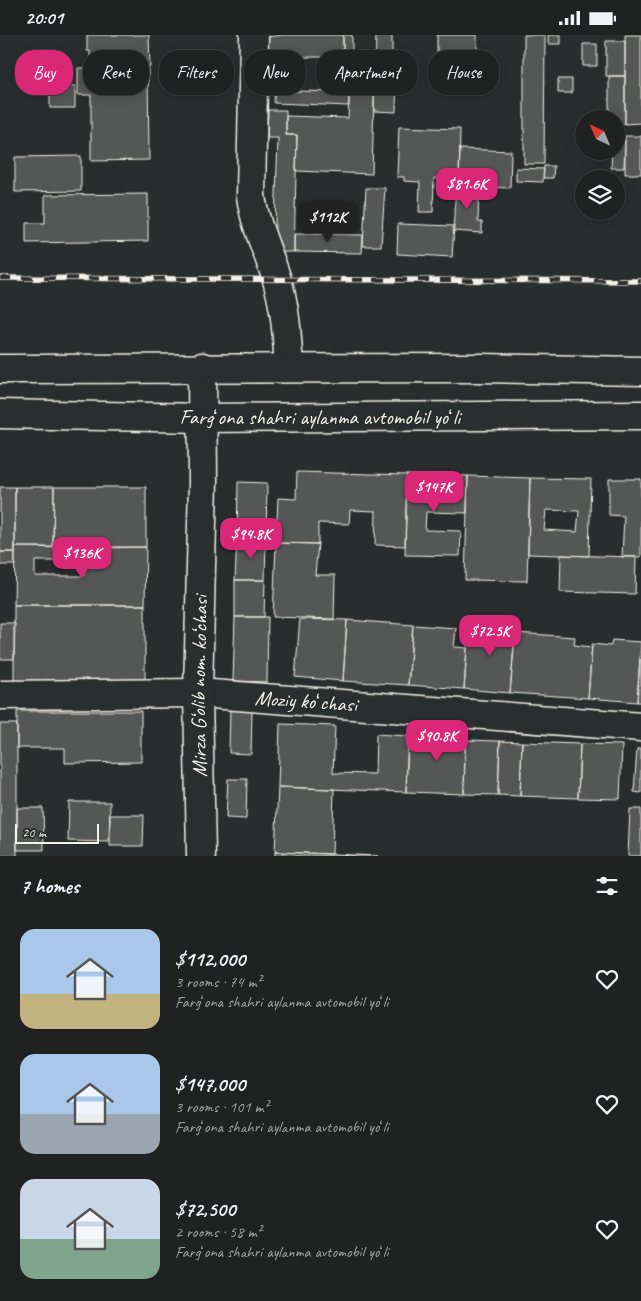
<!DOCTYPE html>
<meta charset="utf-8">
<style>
:root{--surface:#202222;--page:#2d2f2f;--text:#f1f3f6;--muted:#a2a4a5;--line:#3d3f40;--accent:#db2777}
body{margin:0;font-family:Caveat,sans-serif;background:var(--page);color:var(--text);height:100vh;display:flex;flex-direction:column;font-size:19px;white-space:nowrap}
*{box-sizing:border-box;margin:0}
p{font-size:16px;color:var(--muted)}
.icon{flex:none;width:28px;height:28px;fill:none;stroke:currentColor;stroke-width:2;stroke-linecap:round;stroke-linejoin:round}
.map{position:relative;height:821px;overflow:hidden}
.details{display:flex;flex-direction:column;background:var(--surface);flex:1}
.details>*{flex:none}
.guide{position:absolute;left:15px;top:15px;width:611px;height:45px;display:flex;gap:10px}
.needle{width:32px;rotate:316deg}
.buttons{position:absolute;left:575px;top:75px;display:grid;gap:10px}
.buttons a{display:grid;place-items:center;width:50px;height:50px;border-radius:50%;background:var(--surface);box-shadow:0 2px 12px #0003,0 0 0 1px var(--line);font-size:25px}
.scale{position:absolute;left:15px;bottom:12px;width:84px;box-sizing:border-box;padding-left:5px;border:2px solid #f4f1e8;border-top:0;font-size:14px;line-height:18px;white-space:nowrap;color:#f4f1e8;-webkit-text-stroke:4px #2a2d2e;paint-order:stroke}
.price{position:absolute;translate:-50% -42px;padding:0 11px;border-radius:10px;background:var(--accent);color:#fff;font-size:16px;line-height:32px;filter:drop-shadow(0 1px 2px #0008)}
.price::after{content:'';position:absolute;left:50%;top:30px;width:15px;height:11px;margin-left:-8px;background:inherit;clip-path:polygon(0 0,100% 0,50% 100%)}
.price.selected{background:#222;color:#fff}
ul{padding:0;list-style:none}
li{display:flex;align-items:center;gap:15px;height:125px;padding:0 20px}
li span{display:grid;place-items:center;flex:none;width:140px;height:100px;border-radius:15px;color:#555}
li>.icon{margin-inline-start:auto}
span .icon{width:60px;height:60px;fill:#fffc;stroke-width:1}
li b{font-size:21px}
h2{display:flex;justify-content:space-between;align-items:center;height:60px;padding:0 20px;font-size:21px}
.pill{padding:0 18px;border-radius:20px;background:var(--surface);box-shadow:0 2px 12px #0003,0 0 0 1px var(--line);font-size:18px;line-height:45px}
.pill.selected{background:var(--accent);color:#fff}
.status{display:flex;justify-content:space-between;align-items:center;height:35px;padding:0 25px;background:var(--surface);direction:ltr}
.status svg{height:14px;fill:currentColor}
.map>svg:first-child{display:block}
.building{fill:#555756;stroke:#f4f1e8;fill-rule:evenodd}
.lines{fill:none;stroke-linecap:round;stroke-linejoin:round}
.minor-casing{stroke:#f4f1e8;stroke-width:31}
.highway-casing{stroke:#f4f1e8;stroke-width:31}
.minor{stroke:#2a2d2e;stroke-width:28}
.highway{stroke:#2a2d2e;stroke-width:28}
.rail-casing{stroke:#f4f1e8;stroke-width:5.5}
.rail{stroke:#2a2d2e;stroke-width:4;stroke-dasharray:11;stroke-linecap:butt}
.labels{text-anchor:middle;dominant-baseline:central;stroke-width:4;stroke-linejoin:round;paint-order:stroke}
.street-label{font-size:21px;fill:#f4f1e8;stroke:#2a2d2e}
</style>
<div class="status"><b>20:01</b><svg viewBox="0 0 49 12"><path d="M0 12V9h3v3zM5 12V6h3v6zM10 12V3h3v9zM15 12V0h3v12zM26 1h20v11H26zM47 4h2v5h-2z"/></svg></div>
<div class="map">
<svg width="641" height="821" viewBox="0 0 641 821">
<rect width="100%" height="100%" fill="#2a2d2e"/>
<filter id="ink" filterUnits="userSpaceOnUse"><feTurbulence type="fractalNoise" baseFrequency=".02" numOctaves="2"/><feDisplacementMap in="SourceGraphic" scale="10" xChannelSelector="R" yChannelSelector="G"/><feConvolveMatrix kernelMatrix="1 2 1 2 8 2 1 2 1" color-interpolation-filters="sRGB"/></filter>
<g filter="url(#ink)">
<path class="building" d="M 87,0 L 149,0 L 150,32 L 90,33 L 90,16 L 87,16 Z
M 283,0 L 343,0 L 343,22 L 267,22 L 267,2 Z
M 343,0 L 352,0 L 352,22 L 343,22 Z
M 376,0 L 392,0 L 392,32 L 397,32 L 396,77 L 374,76 Z
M 437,0 L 477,0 L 477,49 L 459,49 L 459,41 L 437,41 Z
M 524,0 L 545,0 L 544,129 L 524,129 Z
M 548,0 L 561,0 L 561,9 L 548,9 Z
M 625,0 L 641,0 L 641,88 L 625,89 Z
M 606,6 L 625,6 L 625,41 L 606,41 Z
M 583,9 L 597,9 L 597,31 L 583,31 Z
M 343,22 L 375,22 L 372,139 L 296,136 L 297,100 L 286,100 L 286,81 L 348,83 L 350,38 L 343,37 Z
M 148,32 L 149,125 L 91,126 L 91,60 L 78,60 L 78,33 Z
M 275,38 L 295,39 L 294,56 L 349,57 L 349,71 L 274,68 Z
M 609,41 L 625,41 L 625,89 L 616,89 L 616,84 L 609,84 Z
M 558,44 L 572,44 L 572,58 L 558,58 Z
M 50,51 L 75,51 L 75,73 L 50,73 Z
M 268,75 L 286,75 L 286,100 L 297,100 L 294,217 L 274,217 L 278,103 L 267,103 Z
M 399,92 L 460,94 L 459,143 L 434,143 L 433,177 L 419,177 L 420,147 L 404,146 L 404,142 L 397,142 Z
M 625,101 L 641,101 L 641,139 L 625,139 Z
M 616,105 L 625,105 L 624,133 L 611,133 L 612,116 L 616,116 Z
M 460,114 L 511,116 L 510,153 L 459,151 Z
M 81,121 L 81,156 L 15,157 L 15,122 Z
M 544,131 L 554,131 L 553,143 L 543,143 Z
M 516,133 L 544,134 L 543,147 L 516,146 Z
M 456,151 L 479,152 L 478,187 L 482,187 L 482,198 L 453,196 Z
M 366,153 L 385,153 L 381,211 L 363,211 Z
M 148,159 L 148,206 L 26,208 L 26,188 L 45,188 L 45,160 Z
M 398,189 L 454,191 L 452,222 L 397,219 Z
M 294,199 L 363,200 L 362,218 L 294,217 Z
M 297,437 L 407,440 L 405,511 L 375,510 L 376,476 L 350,475 L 349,489 L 318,488 L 318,509 L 276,508 L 278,463 L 296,464 Z
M 407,440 L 468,441 L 467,478 L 426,477 L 425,495 L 461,496 L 460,521 L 405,520 Z
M 468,441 L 530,443 L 527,546 L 465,545 Z
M 530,443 L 591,444 L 589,521 L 528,519 ZM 546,475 L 579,476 L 577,497 L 544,495 Z
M 609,444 L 641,444 L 641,522 L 622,522 L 624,481 L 609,480 Z
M 238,447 L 267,448 L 266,505 L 237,505 Z
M 0,452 L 15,452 L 15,517 L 0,517 Z
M 15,452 L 54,452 L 53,512 L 15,512 Z
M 54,452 L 146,452 L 146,512 L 53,512 Z
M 237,505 L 266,505 L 265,545 L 235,545 Z
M 276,508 L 318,509 L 315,540 L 335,540 L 334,584 L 273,582 Z
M 15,512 L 70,513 L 69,526 L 35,526 L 35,541 L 84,541 L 84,531 L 102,531 L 102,513 L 146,512 L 145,570 L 14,570 Z
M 0,517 L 15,517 L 15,530 L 0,530 Z
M 561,520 L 636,522 L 635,559 L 560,557 Z
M 235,545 L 265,545 L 264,582 L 235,582 Z
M 14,570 L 145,570 L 145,649 L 14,649 Z
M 235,582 L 268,582 L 267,647 L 233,646 Z
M 300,584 L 347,585 L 343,646 L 295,642 Z
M 347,585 L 413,590 L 408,650 L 343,646 Z
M 469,586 L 516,589 L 510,658 L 464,654 Z
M 0,588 L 15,588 L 14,624 L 0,624 Z
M 413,590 L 456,593 L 454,612 L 467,613 L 464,654 L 408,650 Z
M 515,598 L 575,602 L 574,610 L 592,612 L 588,663 L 510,658 Z
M 612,605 L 641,607 L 637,667 L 588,663 L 592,609 L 611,611 Z
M 640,624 L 641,625 L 641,667 L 637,667 Z
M 230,673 L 252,674 L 251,719 L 229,718 Z
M 17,676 L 141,676 L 141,727 L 65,728 L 65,713 L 17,713 Z
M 446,688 L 466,689 L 464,759 L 406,757 L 408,701 L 445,702 Z
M 0,689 L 17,689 L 17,821 L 0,821 Z
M 280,689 L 335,691 L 333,738 L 375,739 L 376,699 L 408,701 L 406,757 L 278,752 Z
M 465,705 L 500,706 L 498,760 L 464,759 Z
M 500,706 L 522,707 L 520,761 L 498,760 Z
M 522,707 L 580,709 L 578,763 L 520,761 Z
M 580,709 L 622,710 L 620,764 L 578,763 Z
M 637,714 L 641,714 L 641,758 L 634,757 Z
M 228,744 L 247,744 L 246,784 L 226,783 Z
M 278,752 L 334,754 L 332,819 L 275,817 Z
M 69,767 L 110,767 L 109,807 L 68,806 Z
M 17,773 L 43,773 L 44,815 L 17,815 Z
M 630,774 L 641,774 L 641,821 L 628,821 Z
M 110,780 L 144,780 L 143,811 L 110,811 Z
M 275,817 L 332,819 L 378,821 L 275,821 Z"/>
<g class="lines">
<g class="minor-casing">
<g id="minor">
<path d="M 254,0 L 251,161 C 255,191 268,216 277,245 C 286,274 287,303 289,333"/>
<path d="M 0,660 L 198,658 L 641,692"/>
<path id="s1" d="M 201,821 L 198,658 L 203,446 L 202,332"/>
</g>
</g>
<g class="highway-casing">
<path id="highway" d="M 0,334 L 482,333 L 641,336
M 0,379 L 203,383 L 641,380"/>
</g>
<use href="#minor" class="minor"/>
<use href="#highway" class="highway"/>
<g class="rail-casing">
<path id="rail" d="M 0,243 L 641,246"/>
</g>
<use href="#rail" class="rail"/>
</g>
</g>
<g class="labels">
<g class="street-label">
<text x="320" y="382">Fargʻona shahri aylanma avtomobil yoʻli</text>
<text stroke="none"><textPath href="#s1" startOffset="170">Mirza G‘olib nom. ko‘chasi</textPath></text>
<text transform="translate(306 666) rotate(4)">Moziy koʻchasi</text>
</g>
</g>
</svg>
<div class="buttons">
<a><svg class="needle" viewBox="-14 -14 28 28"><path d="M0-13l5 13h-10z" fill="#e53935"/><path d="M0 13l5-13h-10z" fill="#a2a4a5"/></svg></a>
<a><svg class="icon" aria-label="layers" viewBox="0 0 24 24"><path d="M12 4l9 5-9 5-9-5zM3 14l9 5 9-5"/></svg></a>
</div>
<div class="scale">20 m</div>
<b class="price" style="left:467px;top:175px">$81.6K</b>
<b class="price selected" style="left:328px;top:208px">$112K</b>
<b class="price" style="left:434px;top:478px">$147K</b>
<b class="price" style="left:251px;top:525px">$94.8K</b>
<b class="price" style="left:82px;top:544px">$136K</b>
<b class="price" style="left:490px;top:622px">$72.5K</b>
<b class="price" style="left:437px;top:727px">$90.8K</b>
<div class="guide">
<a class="pill selected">Buy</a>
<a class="pill">Rent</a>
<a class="pill">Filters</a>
<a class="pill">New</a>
<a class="pill">Apartment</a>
<a class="pill">House</a>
</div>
</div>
<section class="details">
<h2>7 homes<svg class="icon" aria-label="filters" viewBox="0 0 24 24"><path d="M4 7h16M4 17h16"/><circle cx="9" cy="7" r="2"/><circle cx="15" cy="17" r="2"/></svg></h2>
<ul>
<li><span style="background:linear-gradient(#a9c7e8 65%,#c2b280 0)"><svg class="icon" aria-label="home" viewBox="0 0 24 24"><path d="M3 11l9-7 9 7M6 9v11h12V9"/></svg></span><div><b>$112,000</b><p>3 rooms · 74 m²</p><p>Fargʻona shahri aylanma avtomobil yoʻli</p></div><svg class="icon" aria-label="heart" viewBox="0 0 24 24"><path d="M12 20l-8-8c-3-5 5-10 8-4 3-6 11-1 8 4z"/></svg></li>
<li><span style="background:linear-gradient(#a9c7e8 60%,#9aa5b1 0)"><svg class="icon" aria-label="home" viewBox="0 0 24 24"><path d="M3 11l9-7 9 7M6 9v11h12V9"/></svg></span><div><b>$147,000</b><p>3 rooms · 101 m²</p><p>Fargʻona shahri aylanma avtomobil yoʻli</p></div><svg class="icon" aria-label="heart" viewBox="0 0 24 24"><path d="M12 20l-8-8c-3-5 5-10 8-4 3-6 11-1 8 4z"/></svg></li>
<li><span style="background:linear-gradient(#c9d6e8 60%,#7fa58c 0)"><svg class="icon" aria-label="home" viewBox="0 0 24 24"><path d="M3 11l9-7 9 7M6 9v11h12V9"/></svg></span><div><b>$72,500</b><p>2 rooms · 58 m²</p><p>Fargʻona shahri aylanma avtomobil yoʻli</p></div><svg class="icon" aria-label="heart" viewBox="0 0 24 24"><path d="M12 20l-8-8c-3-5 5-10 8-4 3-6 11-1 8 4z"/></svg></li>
</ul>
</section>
